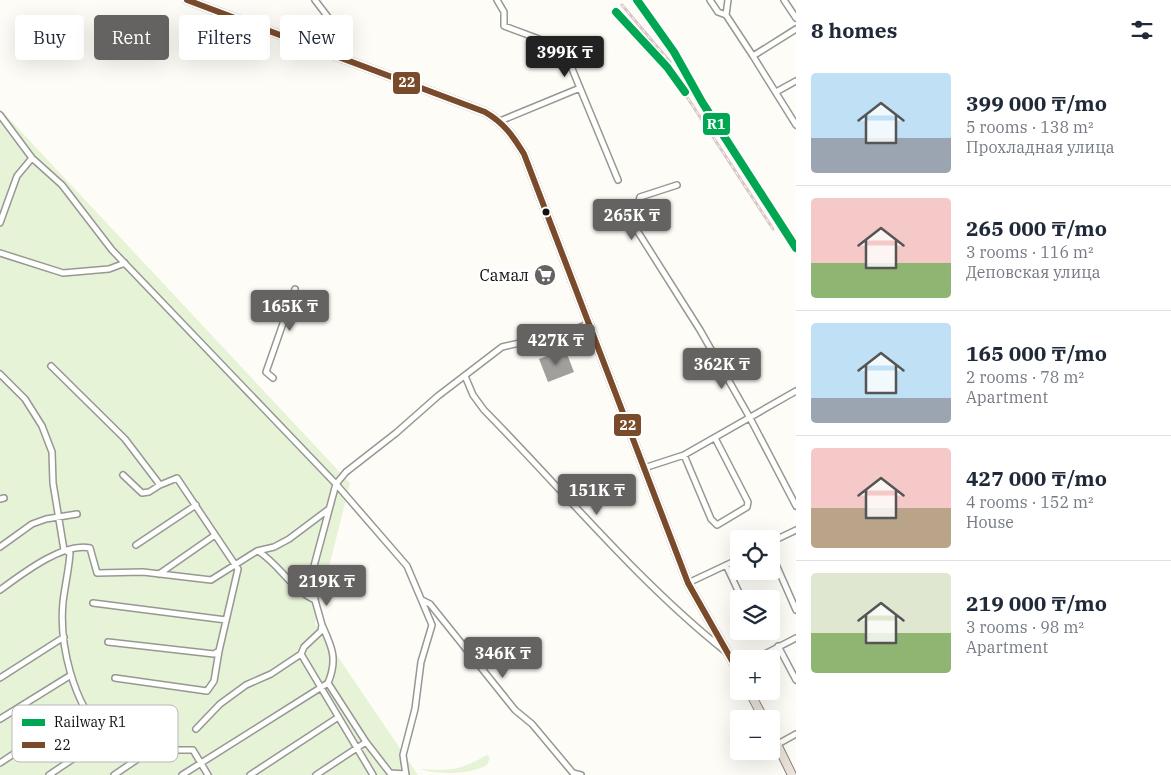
<!DOCTYPE html>
<meta charset="utf-8">
<style>
:root{--surface:#fff;--page:#f2f2f3;--text:#1f2937;--muted:#747a83;--line:#e0e1e3;--accent:#646362}
body{margin:0;font-family:"IBM Plex Serif",serif;background:var(--page);color:var(--text);height:100vh;display:flex;flex-direction:column;font-size:19px;white-space:nowrap}
*{box-sizing:border-box;margin:0}
p{font-size:16px;color:var(--muted)}
.icon{flex:none;width:28px;height:28px;fill:none;stroke:currentColor;stroke-width:2;stroke-linecap:round;stroke-linejoin:round}
.map{position:relative;flex:1;overflow:hidden}
.sheet{display:flex;flex-direction:column;background:var(--surface);width:375px}
.sheet>*{flex:none}
.guide{position:absolute;left:15px;top:15px;width:475px;height:45px;display:flex;gap:10px}
.tools{position:absolute;left:730px;top:530px;display:grid;gap:10px}
.tools a{display:grid;place-items:center;width:50px;height:50px;border-radius:5px;background:var(--surface);box-shadow:0 5px 20px #0002;font-size:25px}
.price{position:absolute;translate:-50% -42px;padding:0 11px;border-radius:5px;background:var(--accent);color:#fff;font-size:16px;line-height:32px;filter:drop-shadow(0 1px 2px #0008)}
.price::after{content:'';position:absolute;left:50%;top:30px;width:15px;height:11px;margin-left:-8px;background:inherit;clip-path:polygon(0 0,100% 0,50% 100%)}
.price.active{background:#222;color:#fff}
ul{padding:0;list-style:none}
li{display:flex;align-items:center;gap:15px;height:125px;padding:0 15px}
li+li{border-top:1px solid var(--line)}
li span{display:grid;place-items:center;flex:none;width:140px;height:100px;border-radius:5px;color:#555}
li>.icon{margin-inline-start:auto}
span .icon{width:60px;height:60px;fill:#fffc;stroke-width:1}
li b{font-size:21px}
h2{display:flex;justify-content:space-between;align-items:center;height:60px;padding:0 15px;font-size:21px}
.tag{padding:0 18px;border-radius:5px;background:var(--surface);box-shadow:0 5px 20px #0002;font-size:18px;line-height:45px}
.tag.active{background:var(--accent);color:#fff}
main{display:flex;flex:1;min-height:0}
.map>svg:first-child{display:block}
.green{fill:#e7f3d7}
.building{fill:#a19f9c}
.lines{fill:none;stroke-linecap:round;stroke-linejoin:round}
.minor-casing{stroke:#979795;stroke-width:8}
.highway-casing{stroke:#858482;stroke-width:10}
.minor{stroke:#fffffe;stroke-width:5}
.highway{stroke:#eae1d8;stroke-width:8}
.rail-casing{stroke:#d9c6c7;stroke-width:3}
.rail{stroke:#fff;stroke-width:1;stroke-dasharray:4;stroke-linecap:butt}
.bus-1-casing{stroke:#fff;stroke-width:10}
.bus-1{stroke:#7a4b2a;stroke-width:6}
.rail-1-casing{stroke:#fff;stroke-width:11}
.rail-1{stroke:#00a651;stroke-width:8}
.bus-dot{fill:#111;stroke:#fff;stroke-width:2}
.labels{text-anchor:middle;dominant-baseline:central;stroke-width:5;stroke-linejoin:round;paint-order:stroke}
.poi-label{font-size:16px;fill:#111;stroke:#fff;text-anchor:end}
.key{fill:#fff;stroke:#b8b8b8;stroke-width:1}
.key-label{font-size:14px;fill:#111}
.line-badge{stroke:#fff;stroke-width:2}
.badge-label{font-size:14px;text-anchor:middle;font-weight:bold;fill:#fff}
</style>
<main>
<div class="map">
<svg width="796" height="775" viewBox="0 0 796 775">
<rect width="100%" height="100%" fill="#fdfcf7"/>
<path class="green" d="M 0,109 L 350,483 L 315,623 L 418,775 L 0,775 Z
M 487,755 L 490,758 L 487,765 C 468,775 438,775 419,769 C 451,771 458,771 487,755 Z"/>
<path class="building" d="M 565,349 L 574,372 L 548,382 L 539,359 Z"/>
<g class="lines">
<g class="minor-casing">
<path id="minor" d="M 315,0 L 347,42 L 348,61
M 497,0 L 504,12 L 504,26 L 539,39 L 568,59 L 618,180
M 710,0 L 718,12 L 726,15 L 753,56
M 784,0 L 796,18
M 726,15 L 728,0
M 796,29 L 753,56 L 796,125
M 776,92 L 796,81
M 0,115 L 32,158 L 62,185 L 112,250 L 336,484 L 407,566 L 432,625 L 421,662 L 415,709 L 403,755 L 406,775
M 500,121 L 580,88
M 677,185 L 640,197 L 637,207 L 638,232 L 700,330 L 750,418 L 796,506
M 0,223 L 17,176 L 32,158
M 0,253 L 63,273 L 109,269 L 125,263
M 51,366 L 125,439 L 160,485 L 177,478 L 238,569 L 219,651 L 214,654 L 108,642
M 0,374 L 25,399 L 42,426 L 52,452 L 53,483 L 64,550 L 70,553 C 69,569 65,585 63,602 C 59,644 73,704 104,734 L 104,738 L 142,756 L 155,750 L 193,750 L 208,775
M 465,376 L 473,395 L 484,410 C 564,491 636,580 725,651
M 273,378 L 266,372 L 295,289
M 684,455 L 711,519 L 717,525 L 747,507 L 748,502 L 715,438
M 644,468 L 684,455 L 796,391
M 123,475 L 142,493 L 149,492 L 160,485
M 0,499 L 4,498
M 771,542 L 796,530
M 136,545 L 196,505
M 0,547 L 32,524 L 46,519 L 77,514
M 258,551 C 280,565 291,589 315,600
M 771,553 L 796,610
M 726,565 L 742,599
M 159,574 L 215,535
M 688,583 L 739,559
M 0,590 C 22,574 63,542 90,548 L 97,573 L 143,572 L 211,580 L 257,551 L 274,547 L 289,539 L 329,509
M 422,600 L 430,604 L 515,710 L 532,724 L 573,773 L 581,775
M 93,603 L 226,620
M 778,646 L 796,680
M 755,659 L 796,638
M 0,678 L 64,637
M 115,678 L 207,691 L 214,681 L 219,651
M 0,719 L 71,675
M 196,729 L 220,704 L 246,685 L 271,674 L 301,654
M 366,742 L 390,773 L 406,774
M 778,744 L 796,734
M 0,763 L 83,708
M 49,775 L 104,738
M 114,775 L 142,756
M 182,775 L 328,683 C 338,659 332,647 322,625
M 250,775 L 337,718
M 316,775 L 366,742 L 328,683
M 373,775 L 301,654 L 304,647 L 321,631 L 322,625 L 315,600 L 314,566 L 336,484 L 346,472 L 396,433 L 438,396 L 502,347 L 568,332 L 588,324"/>
</g>
<g class="highway-casing">
<path id="highway" d="M 187,0 L 485,112 C 504,123 513,136 524,154 L 688,583 L 739,673
M 749,691 L 764,719
M 771,732 L 792,775"/>
</g>
<use href="#minor" class="minor"/>
<use href="#highway" class="highway"/>
<g class="rail-casing">
<path id="rail" d="M 622,5 L 670,62
M 616,12 L 674,77 L 773,229"/>
</g>
<use href="#rail" class="rail"/>
<g class="bus-1-casing">
<path id="bus-1" d="M 187,0 L 485,112 C 504,123 513,136 524,154 L 688,583 L 739,673"/>
</g>
<use href="#bus-1" class="bus-1"/>
<g class="rail-1-casing">
<path id="rail-1" d="M 637,0 L 674,52 L 702,102 L 796,248
M 616,12 L 667,67 L 685,92"/>
</g>
<use href="#rail-1" class="rail-1"/>
</g>
<defs>
<g id="supermarket-disc" transform="scale(1.125)"><circle r="9.5" fill="#646362" stroke="#fff"/><path d="M-6-5.5h2.5l.6 2H6L4.5 2H-2.5L-4.4-4H-6ZM-1.5 3.2a1.3 1.3 0 1 0 .1 0ZM3 3.2a1.3 1.3 0 1 0 .1 0Z" fill="#fff"/></g>
</defs>
<g fill-rule="evenodd">
<use href="#supermarket-disc" x="545" y="275"/>
</g>
<circle class="bus-dot" cx="546" cy="212" r="4.5"/>
<g class="labels">
<g class="poi-label">
<text x="529" y="275">Самал</text>
</g>
</g>
<rect x="12" y="705" width="166" height="57" rx="8" class="key"/>
<rect x="22" y="719" width="23" height="7" fill="#00a651"/>
<rect x="22" y="742" width="23" height="6" fill="#7a4b2a"/>
<g class="key-label">
<text x="54" y="727">Railway R1</text>
<text x="54" y="750">22</text>
</g>
<g class="line-badge">
<rect x="392" y="71" width="29" height="24" rx="5" fill="#7a4b2a"/>
<rect x="702" y="112" width="29" height="24" rx="5" fill="#00a651"/>
<rect x="613" y="413" width="29" height="24" rx="5" fill="#7a4b2a"/>
</g>
<g class="badge-label">
<text x="407" y="87">22</text>
<text x="716" y="129">R1</text>
<text x="628" y="430">22</text>
</g>
</svg>
<div class="tools">
<a><svg class="icon" aria-label="locate" viewBox="0 0 24 24"><circle cx="12" cy="12" r="6"/><path d="M12 2v4M12 18v4M2 12h4M18 12h4"/></svg></a>
<a><svg class="icon" aria-label="layers" viewBox="0 0 24 24"><path d="M12 4l9 5-9 5-9-5zM3 14l9 5 9-5"/></svg></a>
<a>+</a>
<a>−</a>
</div>
<b class="price active" style="left:565px;top:78px">399K ₸</b>
<b class="price" style="left:632px;top:241px">265K ₸</b>
<b class="price" style="left:290px;top:332px">165K ₸</b>
<b class="price" style="left:556px;top:366px">427K ₸</b>
<b class="price" style="left:722px;top:390px">362K ₸</b>
<b class="price" style="left:597px;top:516px">151K ₸</b>
<b class="price" style="left:327px;top:607px">219K ₸</b>
<b class="price" style="left:503px;top:679px">346K ₸</b>
<div class="guide">
<a class="tag">Buy</a>
<a class="tag active">Rent</a>
<a class="tag">Filters</a>
<a class="tag">New</a>
</div>
</div>
<section class="sheet">
<h2>8 homes<svg class="icon" aria-label="filters" viewBox="0 0 24 24"><path d="M4 7h16M4 17h16"/><circle cx="9" cy="7" r="2"/><circle cx="15" cy="17" r="2"/></svg></h2>
<ul>
<li><span style="background:linear-gradient(#bfe0f5 65%,#9aa5b1 0)"><svg class="icon" aria-label="home" viewBox="0 0 24 24"><path d="M3 11l9-7 9 7M6 9v11h12V9"/></svg></span><div><b>399 000 ₸/mo</b><p>5 rooms · 138 m²</p><p>Прохладная улица</p></div></li>
<li><span style="background:linear-gradient(#f6c9c9 65%,#8fb573 0)"><svg class="icon" aria-label="home" viewBox="0 0 24 24"><path d="M3 11l9-7 9 7M6 9v11h12V9"/></svg></span><div><b>265 000 ₸/mo</b><p>3 rooms · 116 m²</p><p>Деповская улица</p></div></li>
<li><span style="background:linear-gradient(#bfe0f5 75%,#9aa5b1 0)"><svg class="icon" aria-label="home" viewBox="0 0 24 24"><path d="M3 11l9-7 9 7M6 9v11h12V9"/></svg></span><div><b>165 000 ₸/mo</b><p>2 rooms · 78 m²</p><p>Apartment</p></div></li>
<li><span style="background:linear-gradient(#f6c9c9 60%,#b9a48a 0)"><svg class="icon" aria-label="home" viewBox="0 0 24 24"><path d="M3 11l9-7 9 7M6 9v11h12V9"/></svg></span><div><b>427 000 ₸/mo</b><p>4 rooms · 152 m²</p><p>House</p></div></li>
<li><span style="background:linear-gradient(#dfe7d0 60%,#8fb573 0)"><svg class="icon" aria-label="home" viewBox="0 0 24 24"><path d="M3 11l9-7 9 7M6 9v11h12V9"/></svg></span><div><b>219 000 ₸/mo</b><p>3 rooms · 98 m²</p><p>Apartment</p></div></li>
</ul>
</section>
</main>
